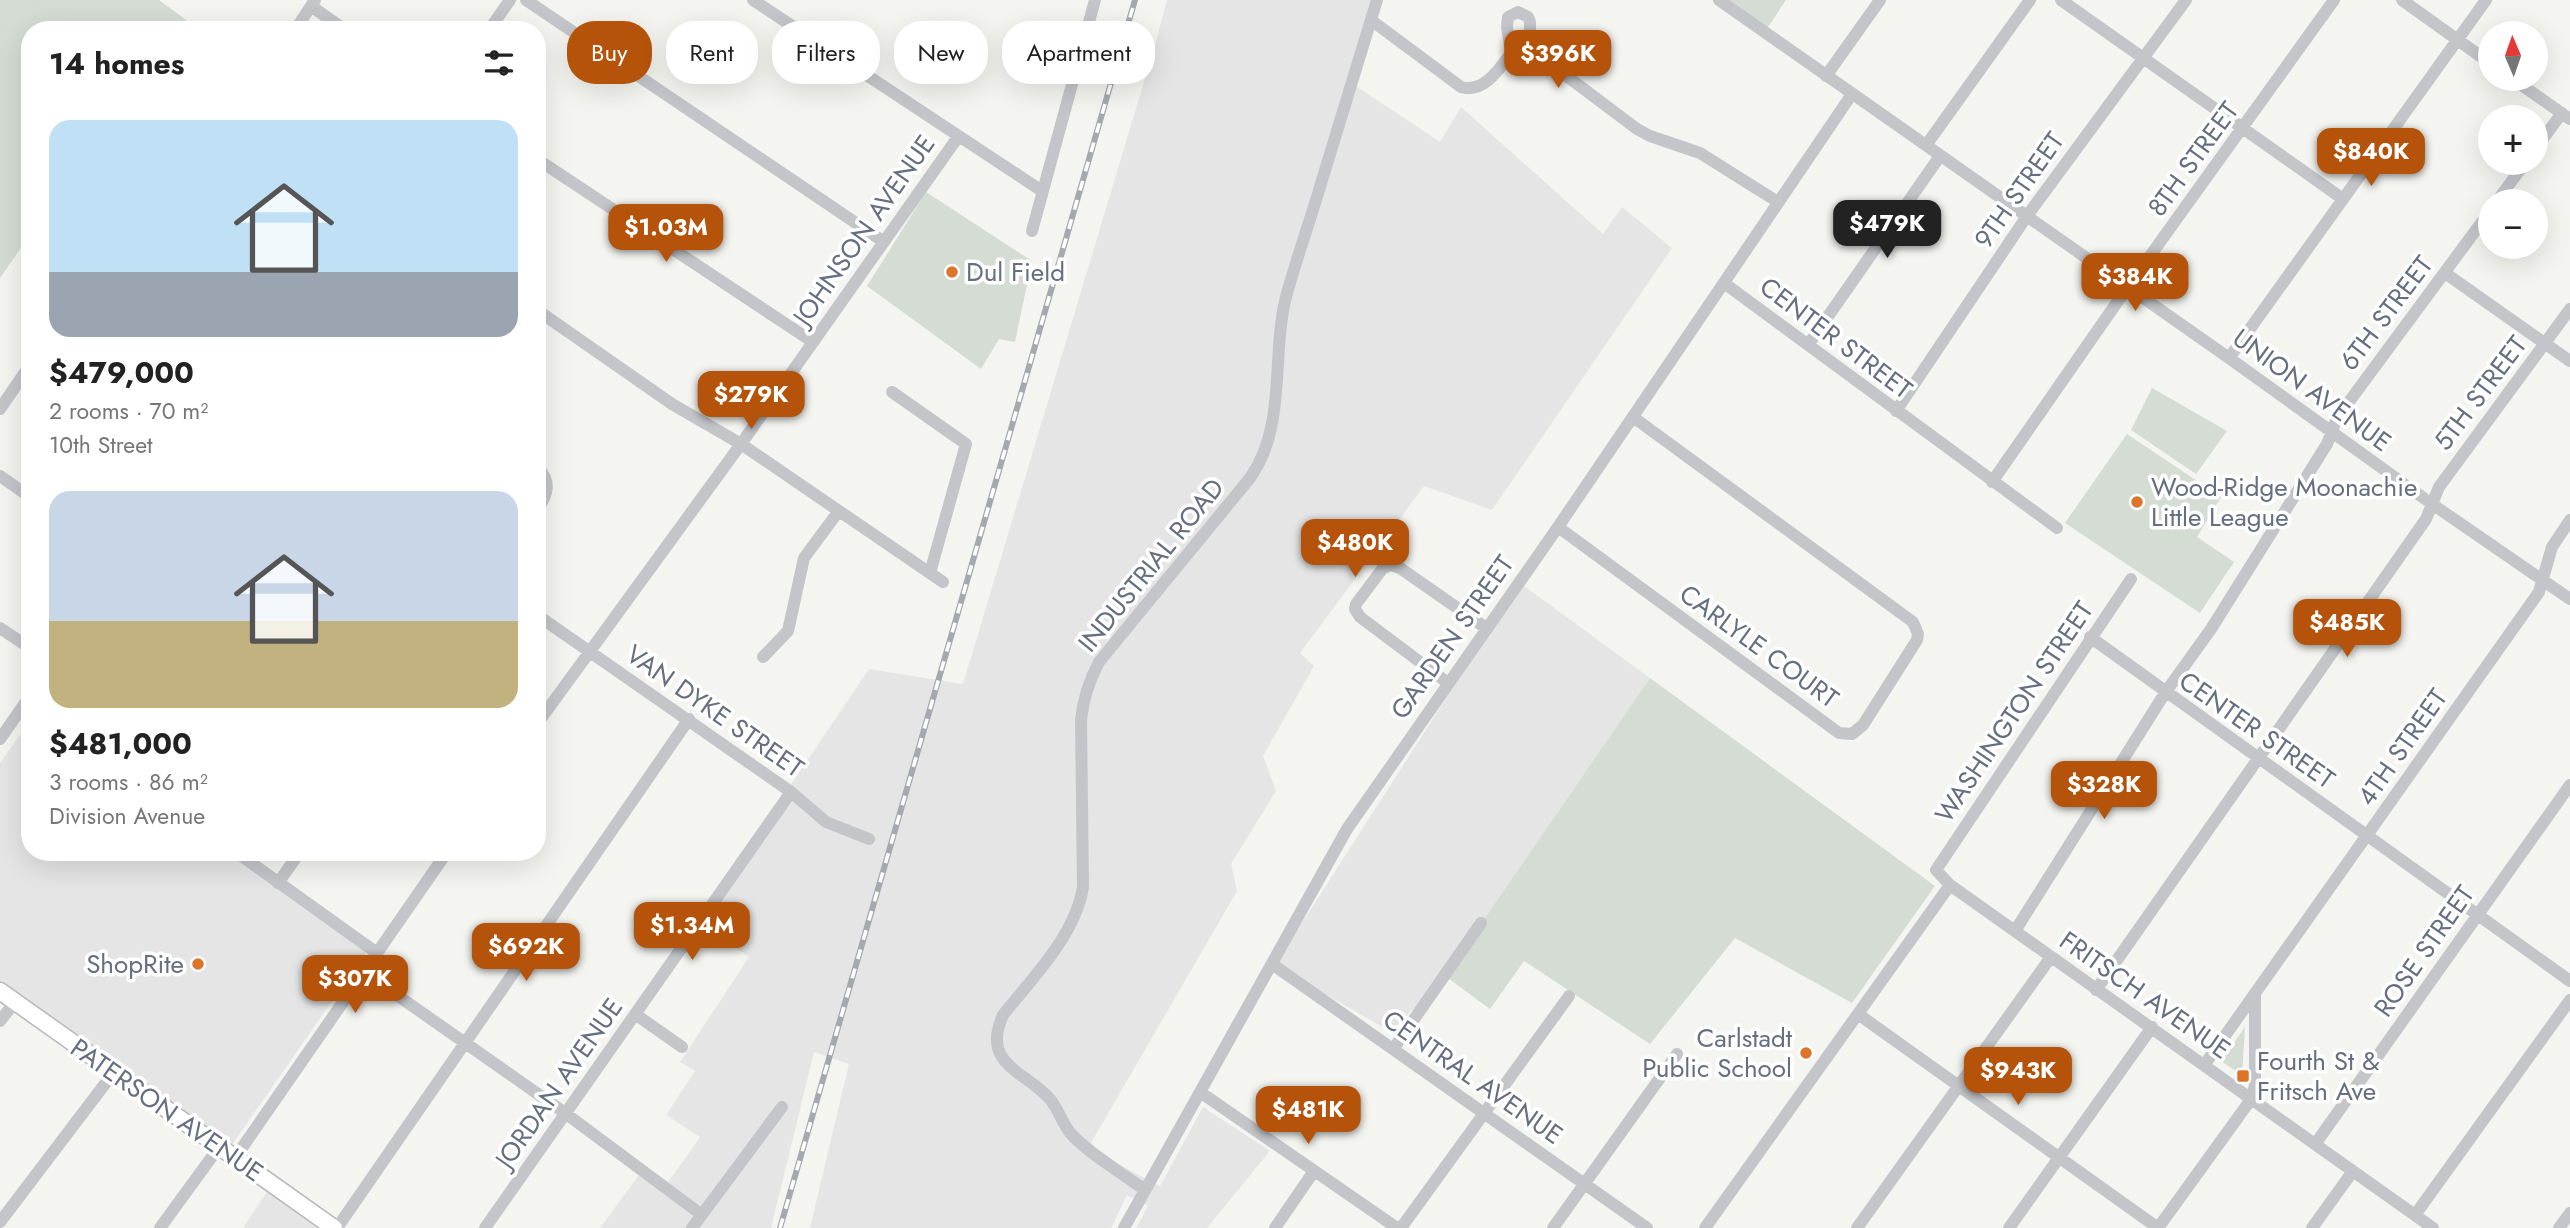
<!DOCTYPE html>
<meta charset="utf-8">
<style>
:root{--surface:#fff;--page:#f6f6f6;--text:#222;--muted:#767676;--accent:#b45309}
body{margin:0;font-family:Jost,sans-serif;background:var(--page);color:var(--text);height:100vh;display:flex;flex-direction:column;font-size:26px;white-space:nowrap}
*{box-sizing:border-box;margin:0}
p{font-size:23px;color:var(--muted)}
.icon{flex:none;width:38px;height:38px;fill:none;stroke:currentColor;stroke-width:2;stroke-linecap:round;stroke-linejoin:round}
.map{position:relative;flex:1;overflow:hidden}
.side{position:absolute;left:21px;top:21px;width:525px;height:840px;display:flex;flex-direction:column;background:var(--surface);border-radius:28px;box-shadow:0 7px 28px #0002}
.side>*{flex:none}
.guide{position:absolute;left:567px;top:21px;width:665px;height:63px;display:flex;gap:14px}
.needle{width:46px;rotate:358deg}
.fabs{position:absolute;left:2478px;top:21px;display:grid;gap:14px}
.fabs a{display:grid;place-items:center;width:70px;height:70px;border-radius:50%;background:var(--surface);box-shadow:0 7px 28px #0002;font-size:35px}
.price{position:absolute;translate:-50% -60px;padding:0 16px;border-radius:14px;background:var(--accent);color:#fff;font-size:23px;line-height:46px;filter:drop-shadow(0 2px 4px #0008)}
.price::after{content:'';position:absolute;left:50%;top:42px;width:21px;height:16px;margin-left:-10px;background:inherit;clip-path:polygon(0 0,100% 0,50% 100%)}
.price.selected{background:#222;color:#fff}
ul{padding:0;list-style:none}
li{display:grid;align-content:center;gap:14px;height:371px;padding:0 28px}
li span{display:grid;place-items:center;height:217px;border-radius:21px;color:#555}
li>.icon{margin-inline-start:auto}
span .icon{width:126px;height:126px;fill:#fffc;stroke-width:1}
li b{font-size:30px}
h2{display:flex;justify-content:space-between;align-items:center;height:84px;padding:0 28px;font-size:30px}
.pill{padding:0 24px;border-radius:28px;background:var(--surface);box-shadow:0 7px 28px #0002;font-size:24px;line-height:63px}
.pill.selected{background:var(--accent);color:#fff}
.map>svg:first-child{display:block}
.built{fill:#e5e5e5}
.green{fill:#d4dcd3}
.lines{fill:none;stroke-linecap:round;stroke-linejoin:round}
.major-casing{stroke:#b6b8bc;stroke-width:19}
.minor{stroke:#c3c5c9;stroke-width:12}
.major{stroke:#fff;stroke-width:16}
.rail-casing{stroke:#a5a8af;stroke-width:6}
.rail{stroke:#fff;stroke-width:3.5;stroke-dasharray:10;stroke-linecap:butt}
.poi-dot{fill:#dc742a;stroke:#fff;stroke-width:2.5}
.labels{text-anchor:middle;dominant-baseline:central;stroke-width:7;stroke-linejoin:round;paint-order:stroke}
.street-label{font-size:26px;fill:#656f81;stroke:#fff}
.poi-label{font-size:26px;fill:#656f81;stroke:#fff;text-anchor:start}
</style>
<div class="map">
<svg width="2570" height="1228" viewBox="0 0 2570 1228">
<rect width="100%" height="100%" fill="#f4f5f1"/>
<path class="built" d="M 1167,0 L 1378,0 L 1354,85 L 1440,142 L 1461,107 L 1603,234 L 1622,207 L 1672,248 L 1492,510 L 1424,486 L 1300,653 L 1314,666 L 1263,756 L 1276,791 L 1231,864 L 1237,891 L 1088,1148 L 1160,1186 L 1203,1107 L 1270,1151 L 1207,1228 L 1136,1228 L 1148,1206 L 1127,1195 L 1111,1228 L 810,1228 L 849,1064 L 814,1052 L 771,1228 L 600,1228 L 642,1171 L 665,1187 L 700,1137 L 666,1115 L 695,1071 L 680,1062 L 749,957 L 699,921 L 869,669 L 963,684 L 1156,42 Z
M 1520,583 L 1650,678 L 1445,976 L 1391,1032 L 1275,965 Z
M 25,728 L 30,731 L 30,852 L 236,852 L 369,948 L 227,1152 L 0,991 L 0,763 Z
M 272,1184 L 334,1228 L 243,1228 Z"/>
<path class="green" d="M 0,0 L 159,0 L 186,20 L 180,30 L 30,30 L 30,235 L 0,278 Z
M 1724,0 L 1786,0 L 1766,30 Z
M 926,192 L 1032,261 L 1015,342 L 999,339 L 981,369 L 867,286 Z
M 2152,388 L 2227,431 L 2196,474 L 2131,430 Z
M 2127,434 L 2221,497 L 2197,537 L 2234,562 L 2200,613 L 2065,523 Z
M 1650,678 L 1935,886 L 1852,1003 L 1735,938 L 1650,1044 L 1524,961 L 1490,1009 L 1445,976 Z
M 2245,1027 L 2242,1075 L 2221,1061 Z"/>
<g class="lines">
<g class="major-casing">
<path id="major" d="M 0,991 L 334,1228"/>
</g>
<path class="minor" d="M 526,0 L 884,242
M 753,0 L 1042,191
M 1719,0 L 2229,358 L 2432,504 L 2570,599
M 2061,0 L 2343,199
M 2402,0 L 2490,63
M 311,6 L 345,30
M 1371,20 L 1461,87 C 1488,95 1505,59 1520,41 L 1637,129 L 1650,136 L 1700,153 L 1778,202
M 295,30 L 315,0
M 489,30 L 510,0
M 1511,51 L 1507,27 L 1508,17 L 1518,12 L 1528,17 L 1530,22 L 1530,49
M 1826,76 L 1880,0
M 2513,79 L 2570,119
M 1927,144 L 2030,0
M 2536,148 L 2562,113
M 537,159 L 813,342
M 2497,201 L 2525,163
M 1032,231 L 1095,0
M 2445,273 L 2570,361
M 1724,283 L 2057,528
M 537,310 L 672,404 L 741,444 L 943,582
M 1808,345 L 1940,156
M 2229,358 L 2486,0
M 892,392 L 966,444 L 930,573
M 0,409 L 30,365
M 1896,411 L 2027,216 L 2186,0
M 537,467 C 552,481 548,495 537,510
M 0,476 L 30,497
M 1992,482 L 2127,288 L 2334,0
M 1558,527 L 1839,733 L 1852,734 L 1863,725 L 1917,640 L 1918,634 L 1913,622 L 1633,417
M 2131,579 L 1936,870 L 1950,885 L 2433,1228
M 537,615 L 791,792 L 826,822 L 869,839
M 0,628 L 30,648
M 2090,637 L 2570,981
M 763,657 L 788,631 L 804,558 L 838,512
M 1448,683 L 1360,617 L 1355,609 L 1356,604 L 1383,568 L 1391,565 L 1400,568 L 1486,628
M 537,724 L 741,444 L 958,137
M 0,739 L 30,696
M 236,852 L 377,953
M 278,883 L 300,852
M 2015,931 L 2165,693 L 2211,629 L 2327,444 L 2337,418 L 2490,211
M 1272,964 L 1647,1228
M 364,972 L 565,1113 L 702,1215
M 2096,990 L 2426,519 L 2439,487 L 2570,309
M 635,1014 L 682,1047
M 1858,1014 L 2158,1228
M 0,1021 L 15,1002
M 1394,1048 L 1481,923
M 2205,1064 L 2539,592 L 2552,547 L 2570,520
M 1200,1092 L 1397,1228
M 2316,1143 L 2570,785
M 235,1158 L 447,852
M 1145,1190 C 1122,1173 1091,1155 1072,1135 C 1062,1124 1059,1109 1049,1098 C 1023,1070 981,1064 1003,1015 C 1033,977 1075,936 1083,887 L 1081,720 C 1083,699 1089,681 1099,662 L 1250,478 C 1287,426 1271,357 1286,297 C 1295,264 1306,232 1316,200 C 1336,133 1357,67 1377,0
M 2415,1215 L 2570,1000
M 0,1222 L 114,1072
M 160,1228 L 219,1147
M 337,1228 L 689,719
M 485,1228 L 791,792
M 692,1228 L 782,1107
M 1124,1228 L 1347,829 L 1558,527 L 1852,94
M 1275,1228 L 1314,1171
M 1401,1228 L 1569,996
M 1553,1228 L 1677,1054
M 1705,1228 L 1950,885
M 1857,1228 L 2051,957
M 2009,1228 L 2152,1027
M 2158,1228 L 2252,1098 L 2255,1085 L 2255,997
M 2312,1228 L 2353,1171
M 2559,1228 L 2570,1213"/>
<use href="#major" class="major"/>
<g class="rail-casing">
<path id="rail" d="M 780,1228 L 1135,0"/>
</g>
<use href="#rail" class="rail"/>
</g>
<g class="poi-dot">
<circle cx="952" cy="272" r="7"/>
<circle cx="2137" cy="502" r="7"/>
<circle cx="198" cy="964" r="7"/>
<circle cx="1806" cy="1053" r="7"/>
<rect x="2236" y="1069" width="14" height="14" rx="3.5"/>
</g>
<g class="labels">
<g class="street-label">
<text transform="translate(2193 159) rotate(-54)">8TH STREET</text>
<text transform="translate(2019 190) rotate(-55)">9TH STREET</text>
<text transform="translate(864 230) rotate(-55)">JOHNSON AVENUE</text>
<text transform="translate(2386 313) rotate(-53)">6TH STREET</text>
<text transform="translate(1836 338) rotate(37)">CENTER STREET</text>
<text transform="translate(2312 390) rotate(36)">UNION AVENUE</text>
<text transform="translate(2480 393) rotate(-53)">5TH STREET</text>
<text transform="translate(1151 565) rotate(-51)">INDUSTRIAL ROAD</text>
<text transform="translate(1452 637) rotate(-55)">GARDEN STREET</text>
<text transform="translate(1759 646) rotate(36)">CARLYLE COURT</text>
<text transform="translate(715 711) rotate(35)">VAN DYKE STREET</text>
<text transform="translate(2014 712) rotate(-56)">WASHINGTON STREET</text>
<text transform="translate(2257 730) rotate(35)">CENTER STREET</text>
<text transform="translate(2402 747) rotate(-55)">4TH STREET</text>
<text transform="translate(2424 951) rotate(-55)">ROSE STREET</text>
<text transform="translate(2145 995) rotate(35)">FRITSCH AVENUE</text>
<text transform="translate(1473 1077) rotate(35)">CENTRAL AVENUE</text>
<text transform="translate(559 1083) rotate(-55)">JORDAN AVENUE</text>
<text transform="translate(167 1110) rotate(35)">PATERSON AVENUE</text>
</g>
<g class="poi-label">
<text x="966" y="272">Dul Field</text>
<text x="2151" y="487">Wood-Ridge Moonachie<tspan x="2151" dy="30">Little League</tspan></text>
<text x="184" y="964" text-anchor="end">ShopRite</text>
<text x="1792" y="1038" text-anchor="end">Carlstadt<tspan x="1792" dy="30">Public School</tspan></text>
<text x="2257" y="1061">Fourth St &amp;<tspan x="2257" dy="30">Fritsch Ave</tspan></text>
</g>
</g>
</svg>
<div class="fabs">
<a><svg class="needle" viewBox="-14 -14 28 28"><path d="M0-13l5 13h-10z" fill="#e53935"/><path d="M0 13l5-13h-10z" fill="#767676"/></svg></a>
<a>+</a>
<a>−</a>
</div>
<b class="price" style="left:1558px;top:90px">$396K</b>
<b class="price" style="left:2371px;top:188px">$840K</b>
<b class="price selected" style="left:1887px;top:260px">$479K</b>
<b class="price" style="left:666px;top:264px">$1.03M</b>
<b class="price" style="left:2135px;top:313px">$384K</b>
<b class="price" style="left:751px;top:431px">$279K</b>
<b class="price" style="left:1355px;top:579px">$480K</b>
<b class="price" style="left:2347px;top:659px">$485K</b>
<b class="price" style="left:2104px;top:821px">$328K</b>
<b class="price" style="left:692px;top:962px">$1.34M</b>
<b class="price" style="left:526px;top:983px">$692K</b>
<b class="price" style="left:355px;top:1015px">$307K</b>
<b class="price" style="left:2018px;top:1107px">$943K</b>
<b class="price" style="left:1308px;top:1146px">$481K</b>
<div class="guide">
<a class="pill selected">Buy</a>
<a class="pill">Rent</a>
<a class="pill">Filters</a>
<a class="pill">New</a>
<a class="pill">Apartment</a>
</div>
<section class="side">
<h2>14 homes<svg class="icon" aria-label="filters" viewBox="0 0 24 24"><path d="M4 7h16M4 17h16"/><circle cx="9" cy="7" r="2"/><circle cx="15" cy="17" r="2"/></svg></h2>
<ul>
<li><span style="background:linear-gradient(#bfe0f5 70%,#9aa5b1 0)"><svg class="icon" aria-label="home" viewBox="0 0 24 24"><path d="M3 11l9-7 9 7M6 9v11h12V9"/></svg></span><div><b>$479,000</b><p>2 rooms · 70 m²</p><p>10th Street</p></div></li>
<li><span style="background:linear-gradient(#c9d6e8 60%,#c2b280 0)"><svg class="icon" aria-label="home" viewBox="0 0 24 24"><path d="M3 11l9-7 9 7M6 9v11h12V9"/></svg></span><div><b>$481,000</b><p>3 rooms · 86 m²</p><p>Division Avenue</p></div></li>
</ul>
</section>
</div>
